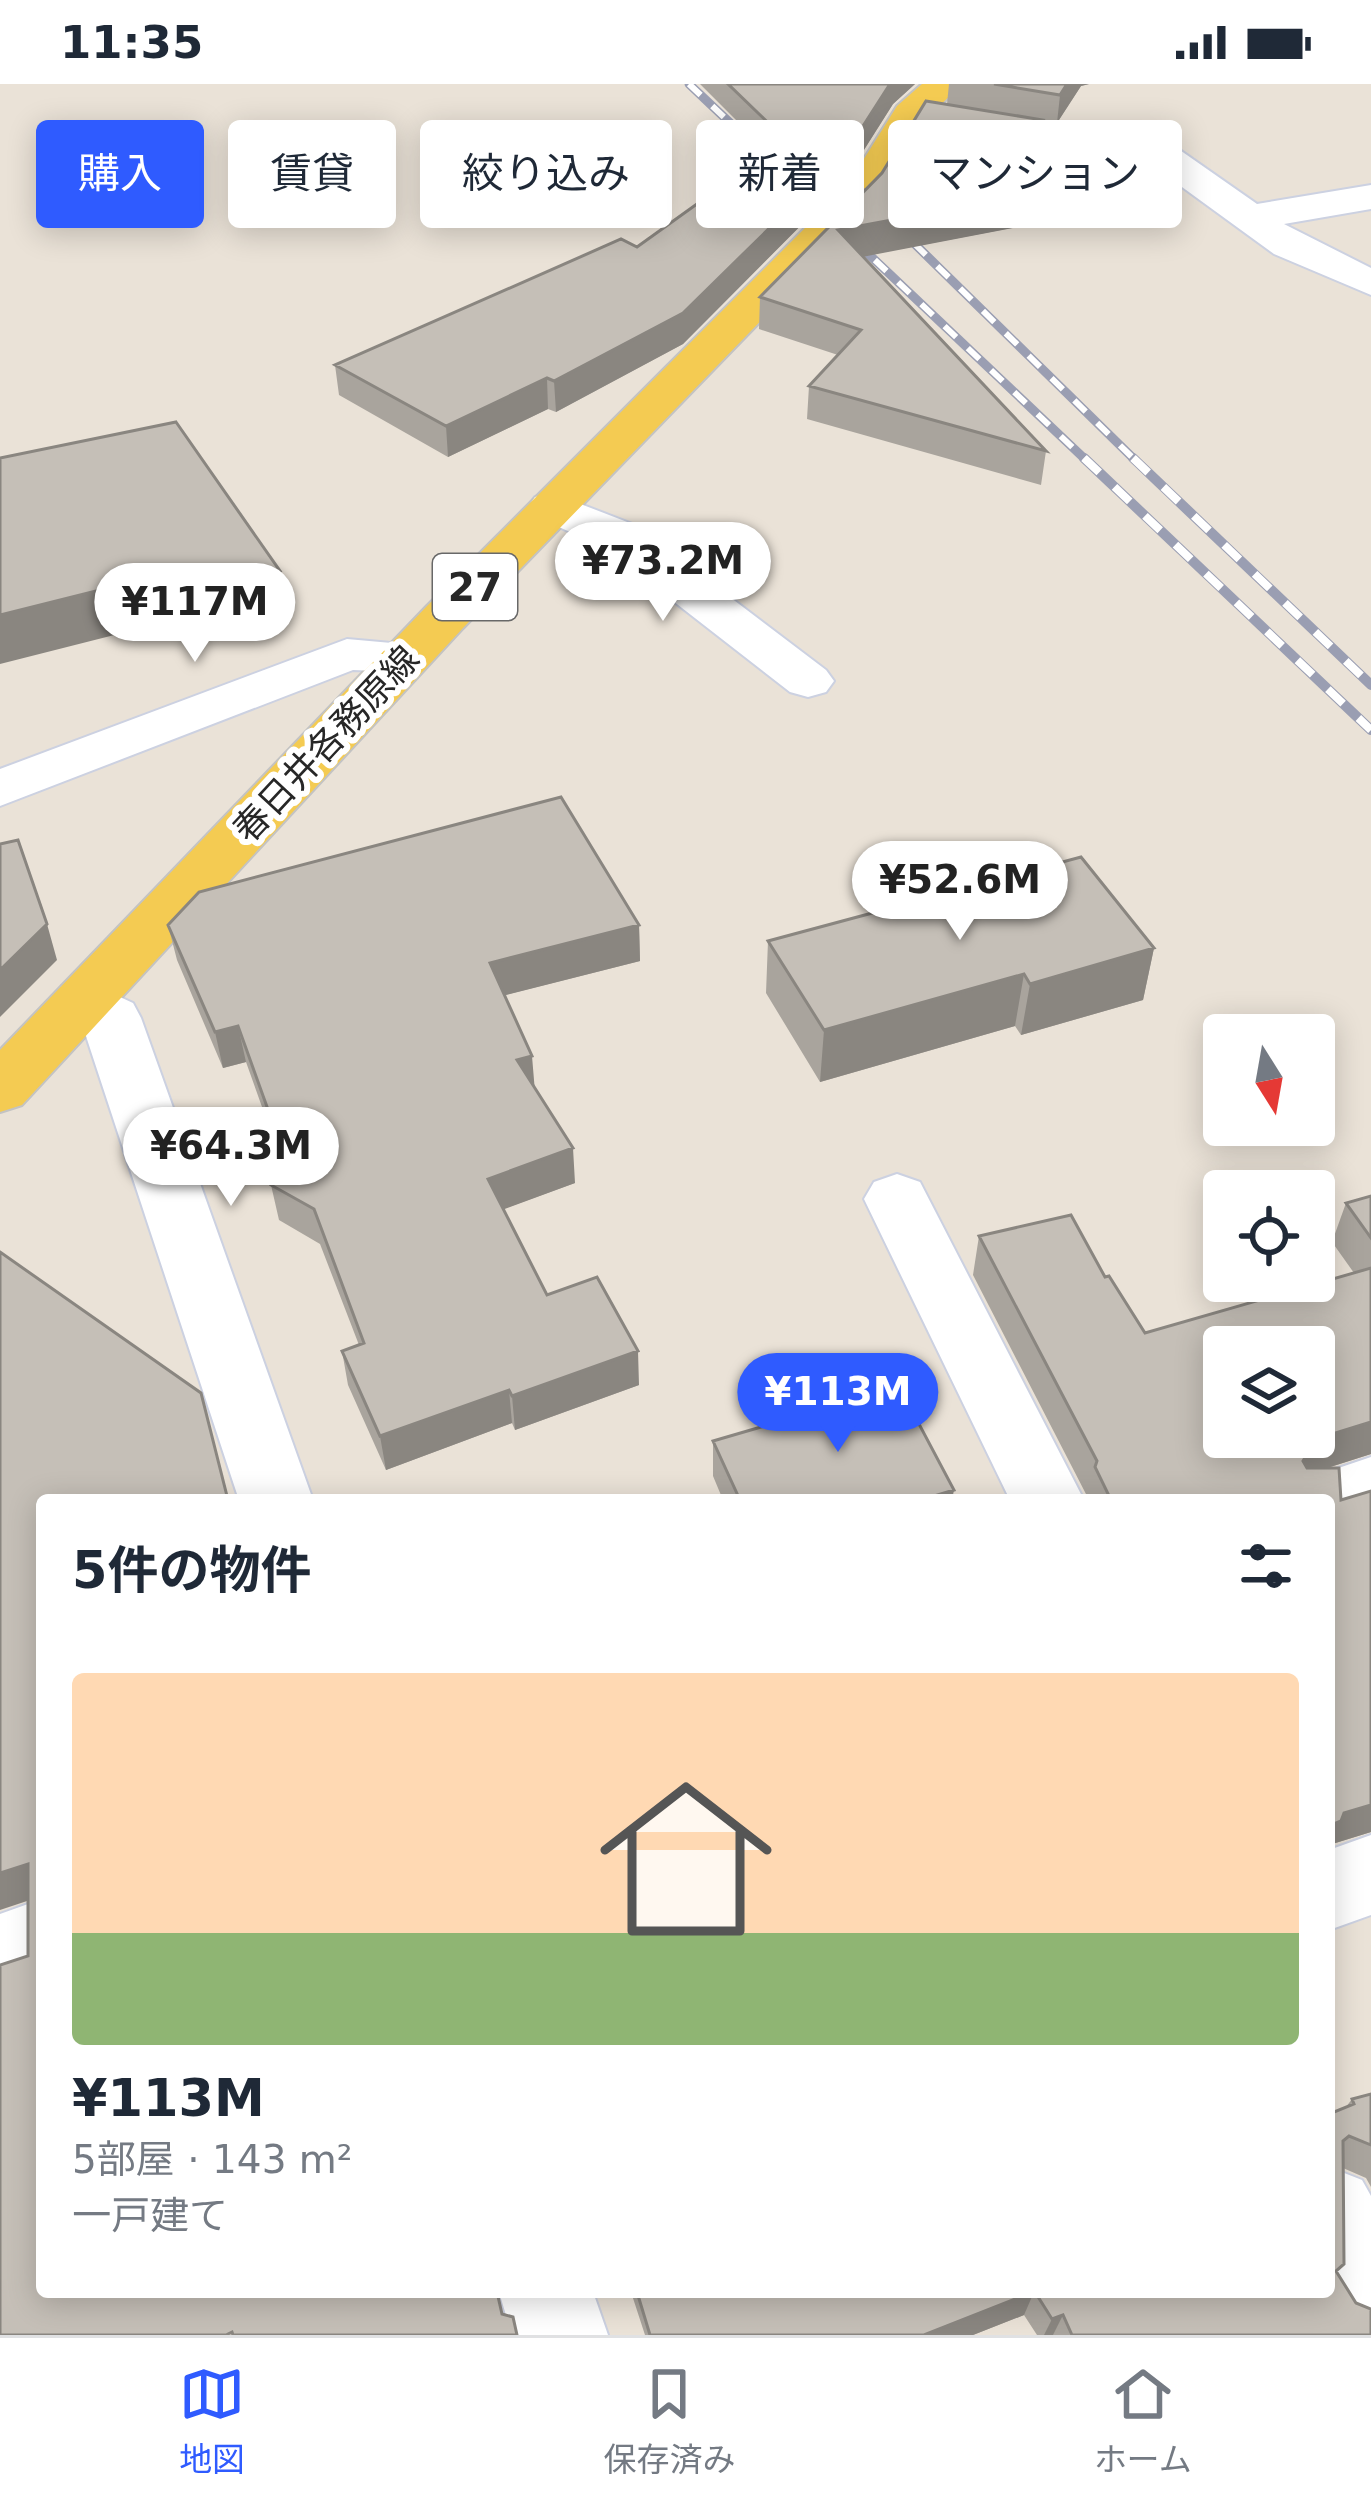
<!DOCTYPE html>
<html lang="ja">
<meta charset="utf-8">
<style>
:root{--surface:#fff;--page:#f2f2f3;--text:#1f2937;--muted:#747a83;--line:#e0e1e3;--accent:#2f5bff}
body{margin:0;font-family:"DejaVu Sans","Noto Sans JP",sans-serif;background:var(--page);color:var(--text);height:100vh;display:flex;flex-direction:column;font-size:45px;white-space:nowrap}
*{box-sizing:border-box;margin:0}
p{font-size:39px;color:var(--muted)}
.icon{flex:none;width:66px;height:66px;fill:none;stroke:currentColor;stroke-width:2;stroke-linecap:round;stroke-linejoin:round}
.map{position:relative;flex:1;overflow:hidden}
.panel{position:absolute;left:36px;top:1410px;width:1299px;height:804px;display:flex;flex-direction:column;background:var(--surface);border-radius:12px;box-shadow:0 6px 30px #0003}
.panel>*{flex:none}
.top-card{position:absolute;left:36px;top:36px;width:1299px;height:108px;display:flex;gap:24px}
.needle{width:78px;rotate:169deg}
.controls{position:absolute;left:1203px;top:930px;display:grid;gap:24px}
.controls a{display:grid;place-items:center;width:132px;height:132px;border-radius:12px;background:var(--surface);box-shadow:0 6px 30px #0003;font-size:60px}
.price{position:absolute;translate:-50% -102px;padding:0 27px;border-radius:42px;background:#fff;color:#222;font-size:39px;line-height:78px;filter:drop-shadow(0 3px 6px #0008)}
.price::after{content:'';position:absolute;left:50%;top:72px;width:36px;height:27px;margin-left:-18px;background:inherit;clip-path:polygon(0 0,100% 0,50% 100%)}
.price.selected{background:var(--accent);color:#fff}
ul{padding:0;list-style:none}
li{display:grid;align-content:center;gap:24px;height:636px;padding:0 36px}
li span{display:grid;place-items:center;height:372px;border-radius:12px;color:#555}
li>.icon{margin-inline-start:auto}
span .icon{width:216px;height:216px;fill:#fffc;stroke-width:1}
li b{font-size:51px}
h2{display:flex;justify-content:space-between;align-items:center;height:144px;padding:0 36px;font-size:51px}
.tag{padding:0 42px;border-radius:12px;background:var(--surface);box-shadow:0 6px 30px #0003;font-size:42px;line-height:108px}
.tag.selected{background:var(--accent);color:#fff}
.status{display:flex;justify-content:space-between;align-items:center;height:84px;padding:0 60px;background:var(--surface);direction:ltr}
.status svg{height:33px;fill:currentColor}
.menu{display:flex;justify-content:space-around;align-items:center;height:168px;border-top:3px solid var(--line);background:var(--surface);font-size:33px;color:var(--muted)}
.menu a{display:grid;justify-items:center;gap:6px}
.menu .selected{color:var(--accent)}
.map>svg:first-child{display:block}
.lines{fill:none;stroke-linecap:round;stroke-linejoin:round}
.minor-casing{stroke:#ccd1e1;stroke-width:4}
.major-casing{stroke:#c3c3c3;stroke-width:4}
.minor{fill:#fff;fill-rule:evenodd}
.major{fill:#f4cb52;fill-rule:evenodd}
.rail-far1-casing{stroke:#9a9eb2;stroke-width:9}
.rail-casing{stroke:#9a9eb2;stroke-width:10}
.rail-far1{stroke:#fff;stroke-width:6;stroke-dasharray:16;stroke-linecap:butt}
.rail{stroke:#fff;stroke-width:8;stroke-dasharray:21;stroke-linecap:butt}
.wall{fill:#a9a49d}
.shaded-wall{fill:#8a8680}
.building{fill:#c5bfb7;stroke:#8a8680;stroke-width:3;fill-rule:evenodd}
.labels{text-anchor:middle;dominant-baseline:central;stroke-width:12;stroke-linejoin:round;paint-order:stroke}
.far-street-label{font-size:36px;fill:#272727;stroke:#fff}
.shield{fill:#fff;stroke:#686868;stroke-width:3}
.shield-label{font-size:39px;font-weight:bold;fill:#272727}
</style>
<div class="status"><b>11:35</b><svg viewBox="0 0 49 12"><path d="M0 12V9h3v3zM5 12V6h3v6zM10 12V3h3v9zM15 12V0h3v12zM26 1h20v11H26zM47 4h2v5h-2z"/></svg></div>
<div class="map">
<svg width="1371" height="2251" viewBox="0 0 1371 2251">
<rect width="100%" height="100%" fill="#eae2d7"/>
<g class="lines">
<g class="minor-casing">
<path id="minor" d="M 955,26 L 1095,50 L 1134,47 L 1164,55 L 1257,120 L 1371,101 L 1371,125 L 1284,140 L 1371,184 L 1371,211 L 1274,170 L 1138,71 L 1095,72 L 942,45 L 936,37 L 942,29 Z
M 552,409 L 635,441 L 826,586 L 834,597 L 826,608 L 808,613 L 790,608 L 601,461 L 535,433 L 528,423 L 535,413 Z
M 347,555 L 425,562 L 433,573 L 425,584 L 407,588 L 353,586 L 0,722 L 0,685 Z
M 83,896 L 133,919 L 141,934 L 313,1416 L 239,1416 L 84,946 L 62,932 L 53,917 L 62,902 Z
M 897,1090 L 920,1098 L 1084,1416 L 1010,1416 L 864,1115 L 874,1098 Z
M 1371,1373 L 1371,1435 L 1329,1449 L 1329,1416 L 1293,1416 L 1303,1396 Z
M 1371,1751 L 1371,1831 L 1329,1846 L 1329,1766 Z
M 42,1815 L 42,1899 L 0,1914 L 0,1830 Z
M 1329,2083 L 1362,2096 L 1371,2112 L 1371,2251 L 1338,2238 L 1321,2208 L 1329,2208 Z
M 499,2208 L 593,2208 L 608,2251 L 512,2251 Z"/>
</g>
<g class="major-casing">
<path id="major" d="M 922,0 L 962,0 L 925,36 L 877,117 L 463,544 L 22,1021 L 0,1028 L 0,966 L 427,522 L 847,102 L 897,22 Z"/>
</g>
<use href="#minor" class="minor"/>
<use href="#major" class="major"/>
<g class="rail-far1-casing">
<path id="rail-far1" d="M 689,0 L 1087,377
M 823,70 L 1136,377"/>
</g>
<g class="rail-casing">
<path id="rail" d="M 1084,374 L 1371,646
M 1133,374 L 1371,601"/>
</g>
<use href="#rail-far1" class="rail-far1"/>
<use href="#rail" class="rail"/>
</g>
<path class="wall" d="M 700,0 L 915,0 L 893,20 L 843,99 L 683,260 L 556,328 L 548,325 L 448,373 L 339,311 L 335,281 L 637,163 L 769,69 Z
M 949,0 L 1089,0 L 1081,2 L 1057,39 L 1043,37 L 1040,59 L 1078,93 L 1073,124 L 1071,124 L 1070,133 L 863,172 L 1046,367 L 1041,401 L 807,335 L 809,302 L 838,271 L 759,245 L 760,213 L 947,20 Z
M 0,374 L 280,487 L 288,533 L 217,553 L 201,529 Z
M 168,841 L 639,841 L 640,877 L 505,911 L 535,1004 L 575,1099 L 503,1125 L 547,1211 L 639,1301 L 515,1346 L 512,1339 L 386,1386 L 348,1301 L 342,1267 L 359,1261 L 320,1160 L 279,1136 L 271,1101 L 282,1079 L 246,978 L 223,984 L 177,876 Z
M 768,857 L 1154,864 L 1143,916 L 1021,951 L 1015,942 L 820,998 L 766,909 Z
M 1371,1112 L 1371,1370 L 1327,1384 L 1341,1416 L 1371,1407 L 1371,1748 L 1329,1761 L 1329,1416 L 1086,1416 L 1087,1412 L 973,1191 L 979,1152 L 1105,1193 L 1145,1249 L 1354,1189 L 1332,1158 L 1346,1119 Z
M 713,1357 L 952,1416 L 723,1416 L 713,1392 Z
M 1371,2010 L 1371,2103 L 1366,2094 L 1343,2084 L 1337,2188 L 1371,2251 L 1037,2251 L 1024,2231 L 973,2251 L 645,2251 L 631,2208 L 1329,2208 L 1346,2023 L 1352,2015 Z"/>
<path class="shaded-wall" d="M 890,0 L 915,0 L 893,20 L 843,99 L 683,260 L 556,328 L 554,297 Z
M 1067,0 L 1089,0 L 1081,2 L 1057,39 L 1060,11 Z
M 1043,36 L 1039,67 L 1032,52 Z
M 1078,93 L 1073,124 L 1071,124 L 1070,133 L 836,178 L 838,146 Z
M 547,294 L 548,325 L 448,373 L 446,342 Z
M 192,483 L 201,529 L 0,580 L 0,531 Z
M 280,487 L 288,533 L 217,553 L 209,507 Z
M 47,840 L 57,876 L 0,933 L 0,886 Z
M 639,841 L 640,877 L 494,914 L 490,879 Z
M 1154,864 L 1143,916 L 1021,951 L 1030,900 Z
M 1024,890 L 1015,942 L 820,998 L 824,946 Z
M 238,942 L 246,978 L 223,984 L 215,948 Z
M 532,972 L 535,1008 L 517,976 Z
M 573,1064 L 575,1099 L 491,1130 L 488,1095 Z
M 638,1267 L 639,1301 L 515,1346 L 512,1312 Z
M 509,1306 L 512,1339 L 386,1386 L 380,1352 Z
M 1371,1338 L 1371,1370 L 1302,1392 L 1303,1377 L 1316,1355 Z
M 954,1406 L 952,1416 L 921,1416 Z
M 1371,1721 L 1371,1748 L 1329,1761 L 1329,1742 L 1344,1729 Z
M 28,1780 L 42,1812 L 0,1826 L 0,1789 Z
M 1034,2208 L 1024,2231 L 973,2251 L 924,2251 Z
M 1063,2231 L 1053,2251 L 1044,2251 L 1052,2235 Z"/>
<path class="building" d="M 728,0 L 890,0 L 845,70 L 683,229 L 554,297 L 547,294 L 446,342 L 335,281 L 621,155 L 637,163 L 786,56 Z
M 994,0 L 1067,0 L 1060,11 Z
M 926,17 L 1043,36 L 1032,52 L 1078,93 L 1066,95 L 1074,102 L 838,146 L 1046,367 L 809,302 L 861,246 L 760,213 L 882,89 Z
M 176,338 L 280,487 L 209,507 L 192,483 L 0,531 L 0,374 Z
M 561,713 L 639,841 L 490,879 L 532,972 L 517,976 L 573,1064 L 488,1095 L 547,1211 L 597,1193 L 638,1267 L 512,1312 L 509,1306 L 380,1352 L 342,1267 L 364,1259 L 314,1125 L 271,1101 L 285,1073 L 238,942 L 215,948 L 168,841 L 199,808 Z
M 18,756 L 47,840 L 0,886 L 0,760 Z
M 1081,773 L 1154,864 L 1030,900 L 1024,890 L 824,946 L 768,857 Z
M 1371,1112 L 1371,1154 L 1346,1119 Z
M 1071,1131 L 1105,1193 L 1109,1192 L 1145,1249 L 1371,1184 L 1371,1338 L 1316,1355 L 1303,1377 L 1307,1384 L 1339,1384 L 1341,1416 L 1371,1407 L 1371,1721 L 1344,1729 L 1341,1737 L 1329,1742 L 1329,1416 L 1111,1416 L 1095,1383 L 1097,1377 L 979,1152 ZM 1224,1263 L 1314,1263 L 1314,1353 L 1224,1353 Z
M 0,1168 L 201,1309 L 228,1416 L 42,1416 L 42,2208 L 497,2208 L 502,2230 L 513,2233 L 517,2251 L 233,2251 L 232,2248 L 226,2251 L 0,2251 L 0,1881 L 28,1872 L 28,1780 L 0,1789 Z
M 894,1304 L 901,1306 L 954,1406 L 921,1416 L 740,1416 L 713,1357 Z
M 1371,2010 L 1371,2061 L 1349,2052 L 1343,2057 L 1344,2180 L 1336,2187 L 1356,2219 L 1371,2225 L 1371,2251 L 1072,2251 L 1063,2231 L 1052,2235 L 1035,2208 L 1329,2208 L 1329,2030 L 1354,2020 L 1352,2015 Z
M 637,2208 L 1033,2208 L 924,2251 L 650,2251 Z"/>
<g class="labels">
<g class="far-street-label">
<text transform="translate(326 660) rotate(-47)">春日井各務原線</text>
</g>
<rect class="shield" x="433" y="470" width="84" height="66" rx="9"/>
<g class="shield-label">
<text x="475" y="503">27</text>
</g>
</g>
</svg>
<div class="controls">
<a><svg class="needle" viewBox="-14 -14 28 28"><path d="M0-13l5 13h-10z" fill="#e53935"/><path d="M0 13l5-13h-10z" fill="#747a83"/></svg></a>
<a><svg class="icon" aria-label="locate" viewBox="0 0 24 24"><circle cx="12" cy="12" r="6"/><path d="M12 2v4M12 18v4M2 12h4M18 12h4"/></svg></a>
<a><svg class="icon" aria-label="layers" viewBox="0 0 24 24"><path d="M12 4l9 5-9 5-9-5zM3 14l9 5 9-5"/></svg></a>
</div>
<b class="price" style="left:663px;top:540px">¥73.2M</b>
<b class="price" style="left:195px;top:581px">¥117M</b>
<b class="price" style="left:960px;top:859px">¥52.6M</b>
<b class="price" style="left:231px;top:1125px">¥64.3M</b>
<b class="price selected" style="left:838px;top:1371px">¥113M</b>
<div class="top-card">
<a class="tag selected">購入</a>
<a class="tag">賃貸</a>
<a class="tag">絞り込み</a>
<a class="tag">新着</a>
<a class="tag">マンション</a>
</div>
<section class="panel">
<h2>5件の物件<svg class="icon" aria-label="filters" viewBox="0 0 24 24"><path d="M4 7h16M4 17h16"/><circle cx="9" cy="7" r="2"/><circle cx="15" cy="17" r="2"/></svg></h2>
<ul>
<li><span style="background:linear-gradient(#ffd9b3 70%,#8fb573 0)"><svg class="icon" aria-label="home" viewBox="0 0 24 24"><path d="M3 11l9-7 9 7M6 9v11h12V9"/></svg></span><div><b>¥113M</b><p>5部屋 · 143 m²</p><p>一戸建て</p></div></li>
</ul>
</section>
</div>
<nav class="menu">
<a class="selected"><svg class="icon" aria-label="map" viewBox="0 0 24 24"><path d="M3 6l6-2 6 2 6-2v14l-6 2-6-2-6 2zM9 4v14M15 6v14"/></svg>地図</a>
<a><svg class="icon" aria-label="saved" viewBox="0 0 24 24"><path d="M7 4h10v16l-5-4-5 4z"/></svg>保存済み</a>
<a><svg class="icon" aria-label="home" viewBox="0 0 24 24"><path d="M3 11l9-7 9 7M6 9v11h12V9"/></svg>ホーム</a>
</nav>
